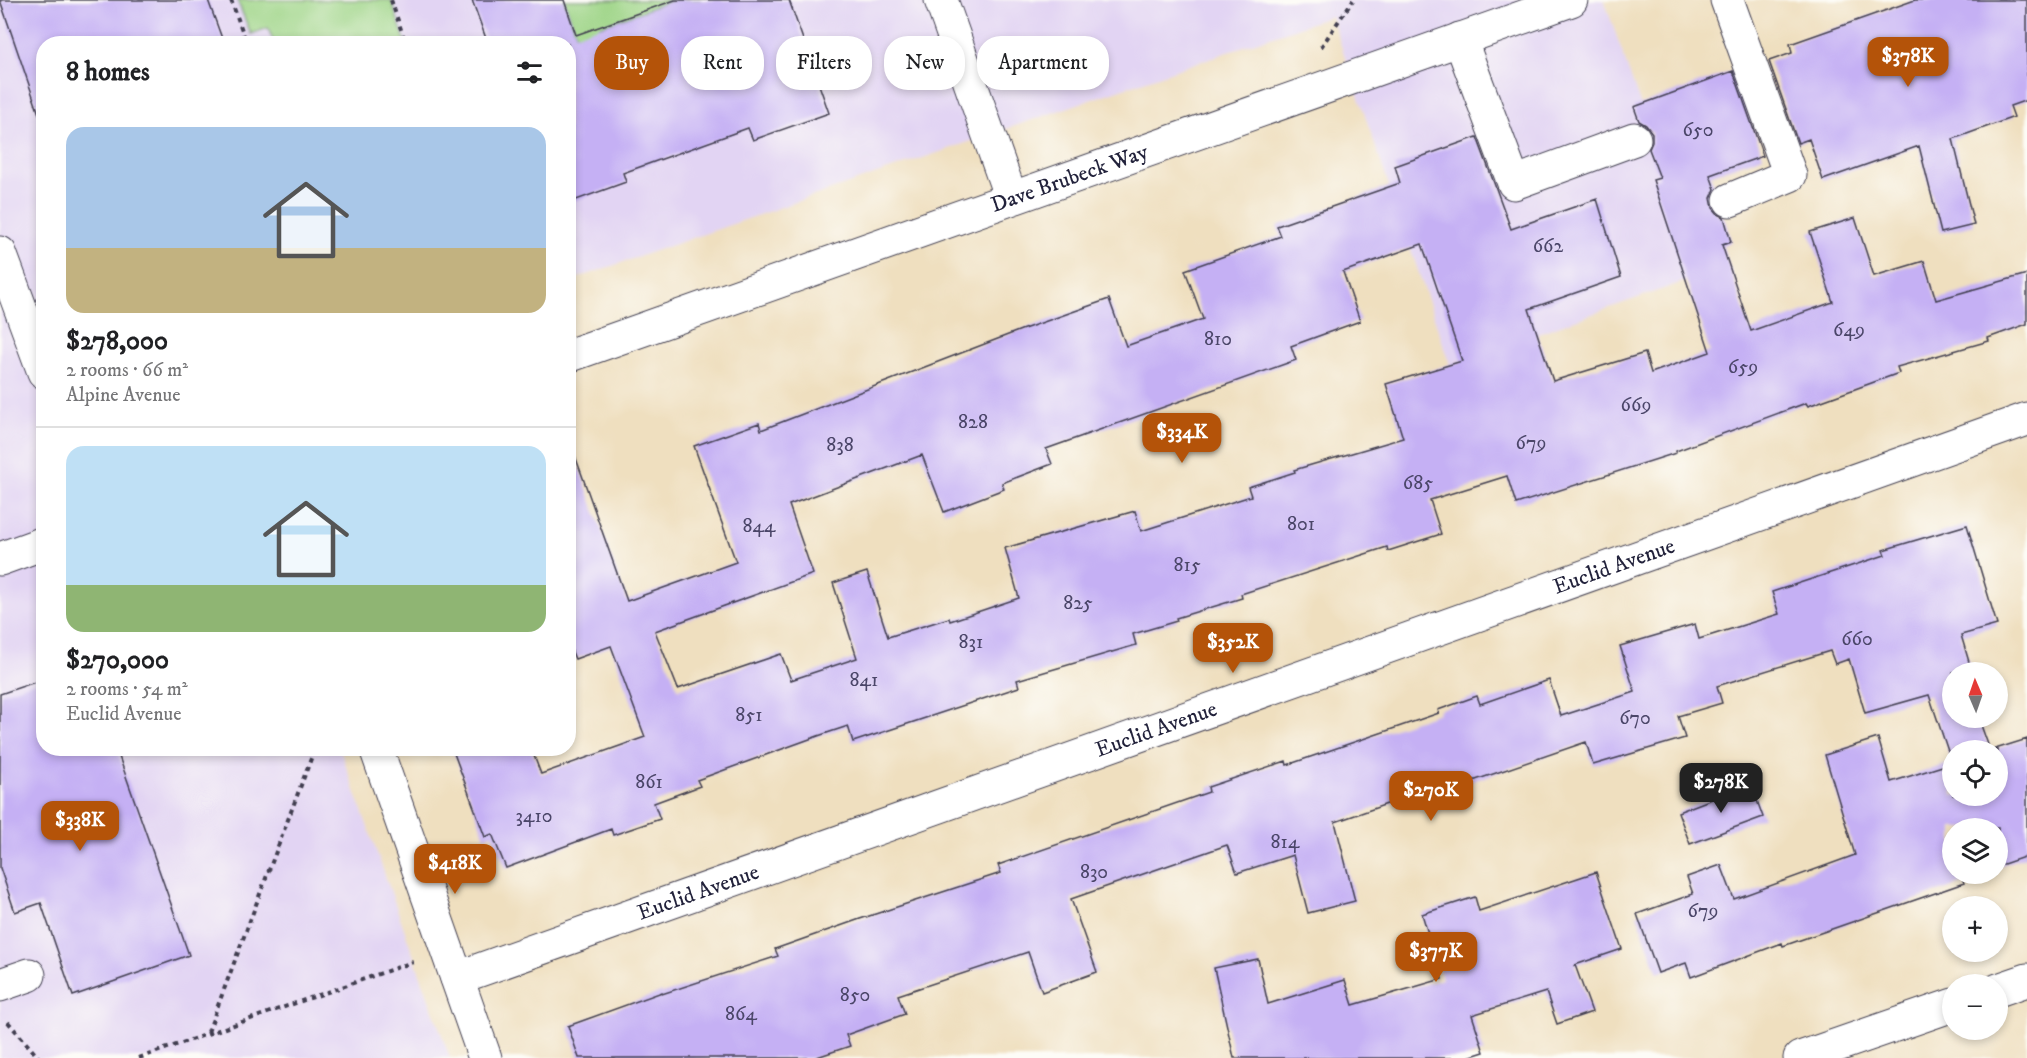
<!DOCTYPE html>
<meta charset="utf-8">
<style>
:root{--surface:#fff;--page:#f6f6f6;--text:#202124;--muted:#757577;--line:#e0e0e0;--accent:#b45309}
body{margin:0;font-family:"IM FELL DW Pica",serif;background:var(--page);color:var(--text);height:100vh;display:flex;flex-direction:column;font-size:22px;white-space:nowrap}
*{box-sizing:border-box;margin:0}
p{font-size:20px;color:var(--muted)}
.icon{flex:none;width:33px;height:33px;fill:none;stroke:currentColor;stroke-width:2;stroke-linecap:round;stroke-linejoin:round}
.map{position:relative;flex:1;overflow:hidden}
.sheet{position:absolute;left:36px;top:36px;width:540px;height:720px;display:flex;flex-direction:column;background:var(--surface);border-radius:24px;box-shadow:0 3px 9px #0003}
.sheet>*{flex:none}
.hud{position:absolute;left:594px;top:36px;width:570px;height:54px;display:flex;gap:12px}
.needle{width:39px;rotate:358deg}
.tools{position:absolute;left:1942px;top:662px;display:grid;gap:12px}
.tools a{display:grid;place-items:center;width:66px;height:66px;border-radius:50%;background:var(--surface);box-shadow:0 3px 9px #0003;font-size:30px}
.price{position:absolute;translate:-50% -51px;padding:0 14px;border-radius:12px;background:var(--accent);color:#fff;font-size:20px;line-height:39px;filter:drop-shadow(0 2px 3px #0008)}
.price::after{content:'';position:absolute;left:50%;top:36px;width:18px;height:14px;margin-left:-9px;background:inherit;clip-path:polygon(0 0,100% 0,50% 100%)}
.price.current{background:#222;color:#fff}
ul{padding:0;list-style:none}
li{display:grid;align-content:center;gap:12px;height:318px;padding:0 30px}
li+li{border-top:2px solid var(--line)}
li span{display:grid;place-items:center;height:186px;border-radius:18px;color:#555}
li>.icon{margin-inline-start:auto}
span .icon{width:108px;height:108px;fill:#fffc;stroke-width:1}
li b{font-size:26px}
h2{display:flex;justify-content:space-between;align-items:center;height:72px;padding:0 30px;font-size:26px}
.chip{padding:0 21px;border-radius:24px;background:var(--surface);box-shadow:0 3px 9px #0003;font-size:21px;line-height:54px}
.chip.current{background:var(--accent);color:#fff}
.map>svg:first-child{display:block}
.built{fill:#e2d4f3}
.green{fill:#9dd486;stroke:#607b60;stroke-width:1.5}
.building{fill:#c5b0f4;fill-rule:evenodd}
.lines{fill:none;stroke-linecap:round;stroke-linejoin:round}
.minor-casing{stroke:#413e4f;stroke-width:35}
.path{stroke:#413e4f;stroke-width:4;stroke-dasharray:4.5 4.5;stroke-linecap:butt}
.minor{stroke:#fff;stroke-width:33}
.labels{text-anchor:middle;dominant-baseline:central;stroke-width:5;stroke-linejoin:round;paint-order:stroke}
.number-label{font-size:20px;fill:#4b4669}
.street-label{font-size:22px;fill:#22223b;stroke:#fdfcf7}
</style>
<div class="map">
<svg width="2027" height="1058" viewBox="0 0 2027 1058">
<rect width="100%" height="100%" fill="#fdfcf7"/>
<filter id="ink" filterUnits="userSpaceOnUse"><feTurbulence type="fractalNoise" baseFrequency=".0167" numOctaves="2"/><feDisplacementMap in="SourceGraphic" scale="12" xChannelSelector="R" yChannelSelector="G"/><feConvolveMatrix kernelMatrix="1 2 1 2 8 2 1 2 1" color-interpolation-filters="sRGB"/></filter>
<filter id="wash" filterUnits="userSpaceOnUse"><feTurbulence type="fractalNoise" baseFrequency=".008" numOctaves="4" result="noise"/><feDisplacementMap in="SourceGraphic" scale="24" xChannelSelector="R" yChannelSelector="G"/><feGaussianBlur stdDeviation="1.35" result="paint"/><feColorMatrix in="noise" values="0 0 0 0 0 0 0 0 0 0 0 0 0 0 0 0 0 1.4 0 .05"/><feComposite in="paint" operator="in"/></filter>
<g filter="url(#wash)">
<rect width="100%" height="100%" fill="#efdfbf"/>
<path class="built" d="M 0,0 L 1604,0 L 1700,276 L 1450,364 L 1331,16 L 569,281 L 568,44 L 44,44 L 44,748 L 340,749 L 450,1058 L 0,1058 Z"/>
<path class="green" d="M 237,0 L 391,0 L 406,43 L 274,43 L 268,28 L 251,34 Z
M 564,0 L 701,0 L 671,1 L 600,26 L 602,108 Z"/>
<g id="blocks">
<path class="building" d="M 0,0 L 208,0 L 224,44 L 44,44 L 44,113 L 39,114 Z
M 472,0 L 564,0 L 576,35 L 675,0 L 789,0 L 829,113 L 753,140 L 748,128 L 623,173 L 626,182 L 568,203 L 568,44 L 488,44 Z
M 1915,0 L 2027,0 L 2027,100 L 2010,106 L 2014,117 L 1953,139 L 1974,225 L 1941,233 L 1919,146 L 1823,180 L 1809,139 L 1798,143 L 1769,61 L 1792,53 L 1790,44 Z
M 1733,71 L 1763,156 L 1710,175 L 1715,189 L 1711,198 L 1713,208 L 1718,214 L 1724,217 L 1731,242 L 1722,245 L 1751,331 L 1833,302 L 1810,232 L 1855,218 L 1874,276 L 1924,261 L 1936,300 L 2027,274 L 2027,324 L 1988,338 L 1989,341 L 1897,367 L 1899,373 L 1808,406 L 1806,403 L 1676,451 L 1676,453 L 1516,504 L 1507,476 L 1430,500 L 1441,534 L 1388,551 L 1387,547 L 1241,594 L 1242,598 L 1176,618 L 1177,621 L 1133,634 L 1136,645 L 1017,680 L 1019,687 L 853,742 L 848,726 L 818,736 L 697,780 L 700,786 L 654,803 L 660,819 L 613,835 L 611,829 L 506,868 L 492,834 L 485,837 L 452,748 L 531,748 L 541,774 L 645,737 L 611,646 L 575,659 L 568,642 L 568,451 L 573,450 L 627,601 L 736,562 L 694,446 L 759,423 L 761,430 L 1021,330 L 1109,299 L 1126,346 L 1203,319 L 1185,270 L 1281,236 L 1277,226 L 1400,183 L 1395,166 L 1477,137 L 1511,229 L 1597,199 L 1621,277 L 1529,309 L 1553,381 L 1645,353 L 1651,373 L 1710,352 L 1653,180 L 1660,178 L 1649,149 L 1652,142 L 1652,133 L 1646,125 L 1639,121 L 1634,107 ZM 1422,244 L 1462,361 L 1386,384 L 1403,438 L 1294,470 L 1295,472 L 1248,487 L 1251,496 L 1141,531 L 1135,511 L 1005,548 L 1019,598 L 950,621 L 949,618 L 888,637 L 867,572 L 833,583 L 857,658 L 791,680 L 781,654 L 678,689 L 655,631 L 813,574 L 789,505 L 922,455 L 944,512 L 1004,489 L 1002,483 L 1052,464 L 1046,449 L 1296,360 L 1291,346 L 1360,321 L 1343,272 Z
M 1967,525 L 1997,625 L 1961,635 L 1972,672 L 1953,672 L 1953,717 L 1978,717 L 1990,750 L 1953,750 L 1953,795 L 1998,795 L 1998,750 L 1992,750 L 2027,739 L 2027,856 L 1998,866 L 1998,828 L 1953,828 L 1953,873 L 1976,873 L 1962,878 L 1964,883 L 1783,946 L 1782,943 L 1691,977 L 1686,963 L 1658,973 L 1637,914 L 1693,894 L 1687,877 L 1721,865 L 1734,899 L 1855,855 L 1825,755 L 1878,738 L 1891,782 L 1952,763 L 1929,695 L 1865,713 L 1849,659 L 1835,664 L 1830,651 L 1717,686 L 1722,703 L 1678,716 L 1685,738 L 1593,765 L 1586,742 L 1464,784 L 1462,778 L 1335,822 L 1355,901 L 1308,913 L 1293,855 L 1237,873 L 1227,845 L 1071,899 L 1097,972 L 1042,992 L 1028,952 L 898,995 L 905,1014 L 846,1035 L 850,1046 L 814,1058 L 579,1058 L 568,1026 L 662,992 L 662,994 L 778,956 L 775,949 L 860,919 L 1001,873 L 998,865 L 1209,792 L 1208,787 L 1286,761 L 1287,765 L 1439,713 L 1438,710 L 1477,696 L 1480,704 L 1549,680 L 1561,716 L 1635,692 L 1620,646 L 1695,624 L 1699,639 L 1779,614 L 1772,592 L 1885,555 L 1883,550 Z
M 44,679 L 44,748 L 116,748 L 189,955 L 73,996 L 41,903 L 15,912 L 0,868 L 0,694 Z
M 1751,784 L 1763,817 L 1690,844 L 1678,812 Z
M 1596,872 L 1622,949 L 1575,965 L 1592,1012 L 1557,1024 L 1546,992 L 1472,1015 L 1484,1052 L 1465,1058 L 1234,1058 L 1214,968 L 1258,959 L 1268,1004 L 1345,980 L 1353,1005 L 1442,979 L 1422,914 L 1475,897 L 1479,911 Z"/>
</g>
</g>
<g filter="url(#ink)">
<use href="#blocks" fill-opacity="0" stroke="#413e4f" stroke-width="1.5"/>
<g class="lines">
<g class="minor-casing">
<g id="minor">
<path d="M 941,0 L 1011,198"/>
<path d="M 1727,0 L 1790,175 L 1730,200"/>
<path d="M 1460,39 L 1514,183 L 1634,139"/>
<path d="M 0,253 L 44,372"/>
<path id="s1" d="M 568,356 L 1571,0"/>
<path d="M 0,559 L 44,543"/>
<path d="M 376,748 L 485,1058"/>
<path id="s2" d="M 457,978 L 2027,419"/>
<path d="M 0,985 L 29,975"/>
<path d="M 1998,990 L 2027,980"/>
<path d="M 1800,1058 L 1953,1005"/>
</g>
</g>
<path class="path" d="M 231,0 L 247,44
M 391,0 L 406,44
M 1321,47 L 1353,0
M 8,1022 L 39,1058
M 208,1032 L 315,748
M 139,1058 L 413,962"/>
<use href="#minor" class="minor"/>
</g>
</g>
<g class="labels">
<g class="number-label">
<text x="1698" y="130">650</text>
<text x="1548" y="246">662</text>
<text x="1849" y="330">649</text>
<text x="1218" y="339">810</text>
<text x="1743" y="367">659</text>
<text x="1636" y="405">669</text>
<text x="973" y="422">828</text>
<text x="1531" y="443">679</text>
<text x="840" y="445">838</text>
<text x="1418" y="483">685</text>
<text x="1301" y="524">801</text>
<text x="759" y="526">844</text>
<text x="1187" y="565">815</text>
<text x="1078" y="603">825</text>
<text x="1857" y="639">660</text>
<text x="971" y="642">831</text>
<text x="864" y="680">841</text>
<text x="749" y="715">851</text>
<text x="1635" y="718">670</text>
<text x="649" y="782">861</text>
<text x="534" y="816">3410</text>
<text x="1285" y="842">814</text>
<text x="1094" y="872">830</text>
<text x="1703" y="911">679</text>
<text x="855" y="995">850</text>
<text x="741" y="1014">864</text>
</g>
<g class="street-label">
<text stroke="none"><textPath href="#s1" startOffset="532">Dave Brubeck Way</textPath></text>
<text stroke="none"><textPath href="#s2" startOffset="1228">Euclid Avenue</textPath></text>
<text stroke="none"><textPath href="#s2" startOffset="742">Euclid Avenue</textPath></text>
<text stroke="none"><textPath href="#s2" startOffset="256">Euclid Avenue</textPath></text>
</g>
</g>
</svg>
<div class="tools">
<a><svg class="needle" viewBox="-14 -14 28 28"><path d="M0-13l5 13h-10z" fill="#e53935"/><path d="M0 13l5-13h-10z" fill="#757577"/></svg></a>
<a><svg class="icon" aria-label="locate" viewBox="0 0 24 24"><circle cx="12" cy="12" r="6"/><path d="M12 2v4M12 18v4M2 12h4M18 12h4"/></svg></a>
<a><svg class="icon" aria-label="layers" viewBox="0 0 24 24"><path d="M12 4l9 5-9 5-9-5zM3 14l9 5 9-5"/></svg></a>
<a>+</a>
<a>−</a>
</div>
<b class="price" style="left:1908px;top:88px">$378K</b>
<b class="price" style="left:1182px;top:464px">$334K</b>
<b class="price" style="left:1233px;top:674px">$352K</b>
<b class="price current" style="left:1721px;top:814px">$278K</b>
<b class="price" style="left:1431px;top:822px">$270K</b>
<b class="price" style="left:80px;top:852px">$338K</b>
<b class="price" style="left:455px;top:895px">$418K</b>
<b class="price" style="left:1436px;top:983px">$377K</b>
<div class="hud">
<a class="chip current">Buy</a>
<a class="chip">Rent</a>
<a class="chip">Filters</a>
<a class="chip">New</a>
<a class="chip">Apartment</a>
</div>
<section class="sheet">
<h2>8 homes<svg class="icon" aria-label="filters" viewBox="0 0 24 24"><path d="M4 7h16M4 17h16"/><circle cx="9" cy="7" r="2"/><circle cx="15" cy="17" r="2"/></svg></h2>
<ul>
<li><span style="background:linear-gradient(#a9c7e8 65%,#c2b280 0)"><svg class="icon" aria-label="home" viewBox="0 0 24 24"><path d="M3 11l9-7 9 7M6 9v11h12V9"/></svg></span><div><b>$278,000</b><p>2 rooms · 66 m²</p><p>Alpine Avenue</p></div></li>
<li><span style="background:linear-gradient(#bfe0f5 75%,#8fb573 0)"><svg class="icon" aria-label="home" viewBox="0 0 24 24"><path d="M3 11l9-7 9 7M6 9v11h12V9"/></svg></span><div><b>$270,000</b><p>2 rooms · 54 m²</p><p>Euclid Avenue</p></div></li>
</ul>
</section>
</div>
